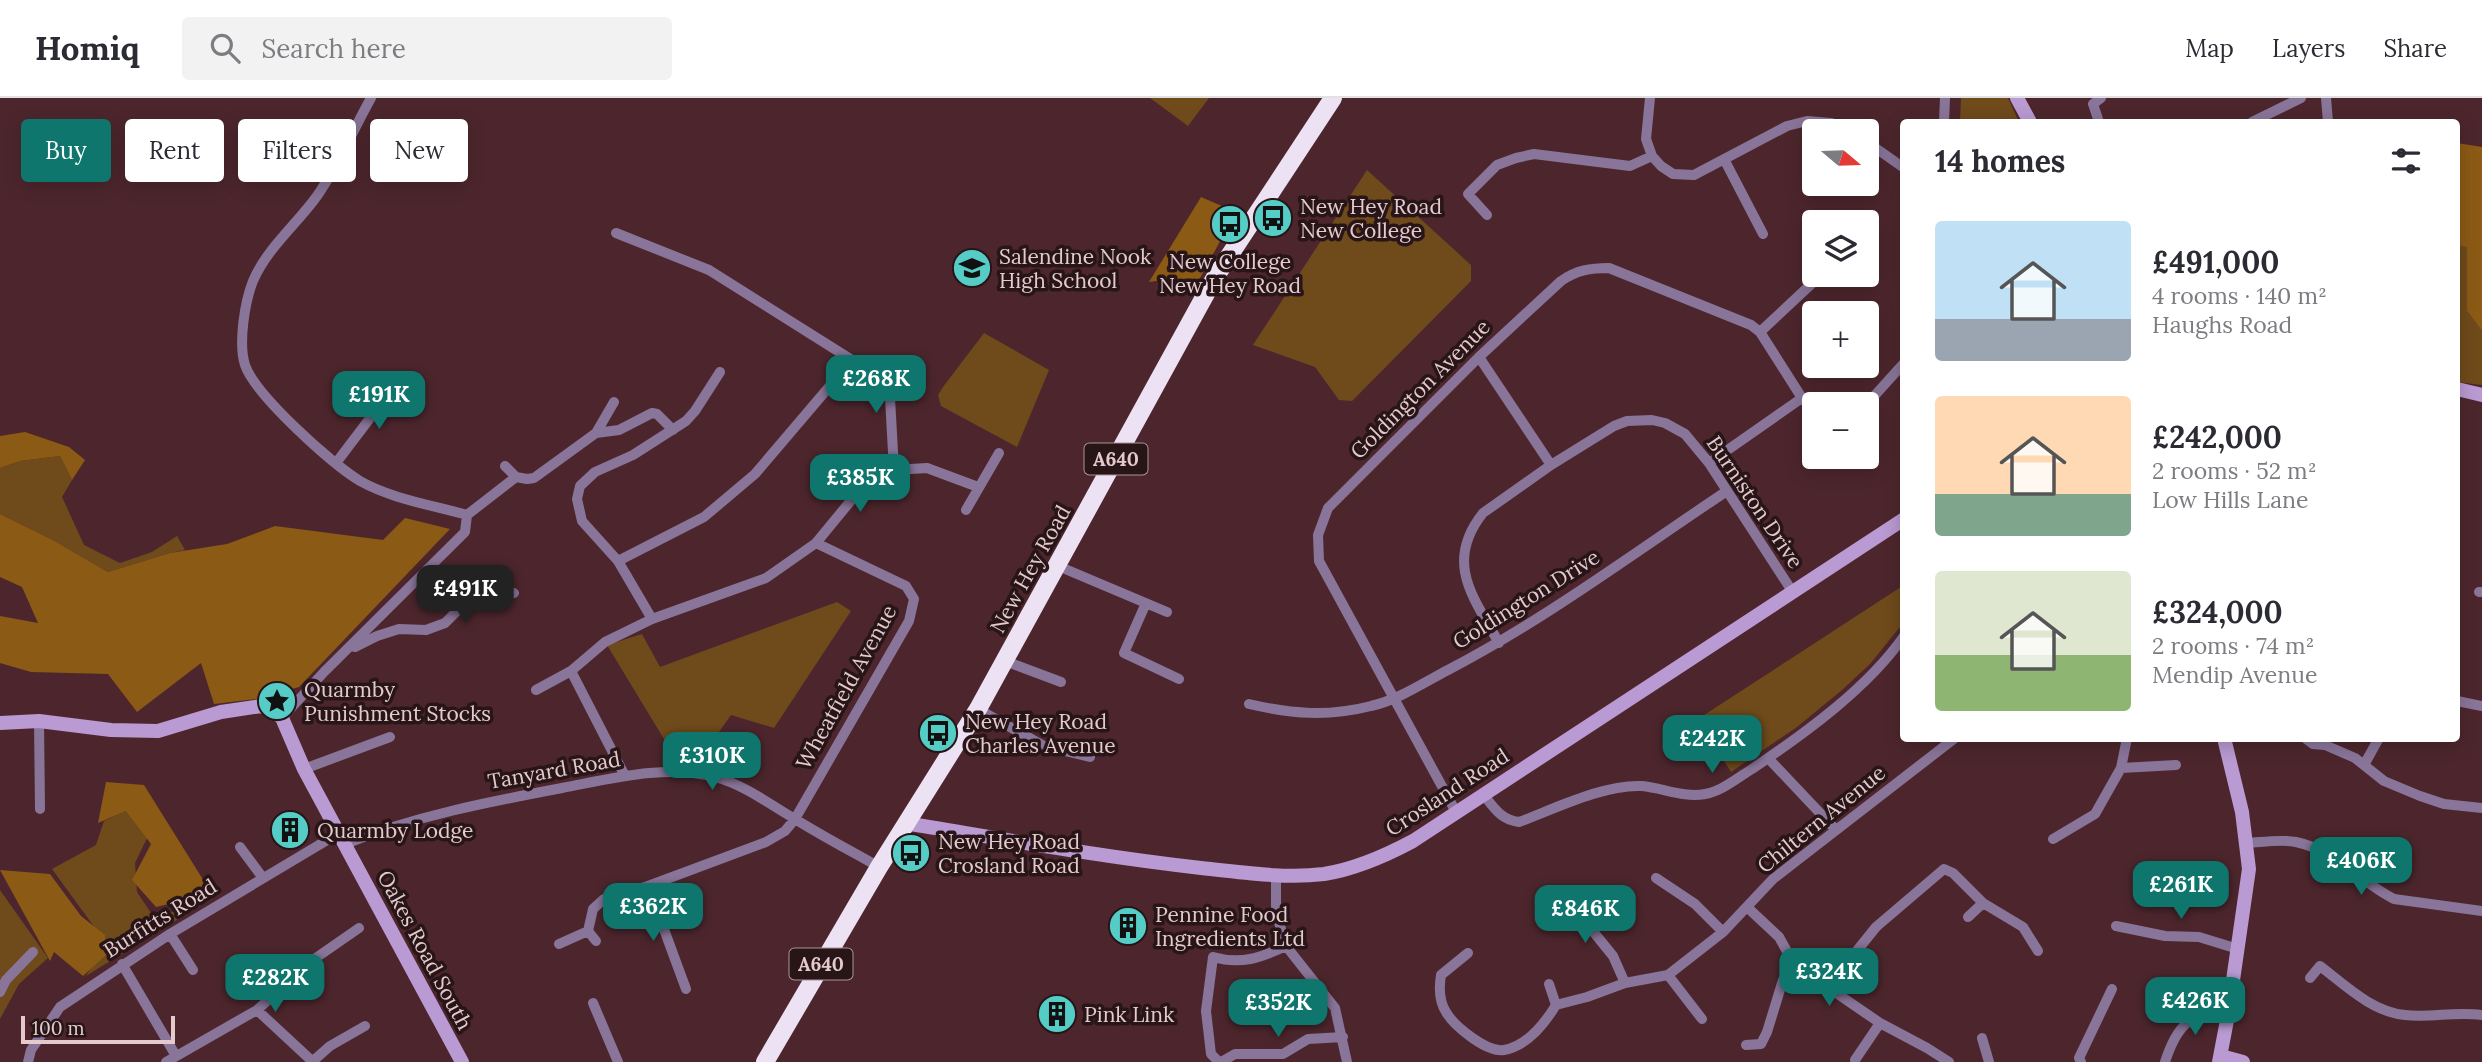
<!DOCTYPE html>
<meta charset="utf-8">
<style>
:root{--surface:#fff;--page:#f2f2f3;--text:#2b2b33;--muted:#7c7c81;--line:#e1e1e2;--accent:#0f766e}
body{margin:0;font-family:Lora,serif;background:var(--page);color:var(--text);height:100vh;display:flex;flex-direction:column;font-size:26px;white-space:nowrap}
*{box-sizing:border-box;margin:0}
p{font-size:23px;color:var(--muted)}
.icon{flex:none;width:38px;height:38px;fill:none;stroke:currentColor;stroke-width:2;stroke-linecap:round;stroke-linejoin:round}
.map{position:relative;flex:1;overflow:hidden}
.sheet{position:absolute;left:1900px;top:21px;width:560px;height:623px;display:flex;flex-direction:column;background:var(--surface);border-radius:7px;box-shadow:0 4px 18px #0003}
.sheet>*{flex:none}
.top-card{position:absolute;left:21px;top:21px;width:665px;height:63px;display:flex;gap:14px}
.needle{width:46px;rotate:109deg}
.buttons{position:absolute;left:1802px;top:21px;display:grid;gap:14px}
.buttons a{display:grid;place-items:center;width:77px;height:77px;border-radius:7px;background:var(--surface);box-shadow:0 4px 18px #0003;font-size:35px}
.scale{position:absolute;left:21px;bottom:18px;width:154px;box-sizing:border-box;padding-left:7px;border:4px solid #e4cacd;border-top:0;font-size:19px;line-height:24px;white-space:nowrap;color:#e4cacd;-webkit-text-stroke:5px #271518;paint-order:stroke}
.price{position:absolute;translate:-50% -60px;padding:0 16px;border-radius:14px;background:var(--accent);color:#fff;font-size:23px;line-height:46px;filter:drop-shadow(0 2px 4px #0008)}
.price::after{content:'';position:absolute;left:50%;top:42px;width:21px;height:16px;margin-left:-10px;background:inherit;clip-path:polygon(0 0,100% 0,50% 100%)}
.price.selected{background:#222;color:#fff}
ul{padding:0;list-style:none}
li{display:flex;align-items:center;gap:21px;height:175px;padding:0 35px}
li span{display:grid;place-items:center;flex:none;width:196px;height:140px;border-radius:7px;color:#555}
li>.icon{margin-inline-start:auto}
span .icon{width:84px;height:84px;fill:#fffc;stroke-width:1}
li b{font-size:30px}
h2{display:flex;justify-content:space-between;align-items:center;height:84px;padding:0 35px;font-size:30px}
.tag{padding:0 24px;border-radius:7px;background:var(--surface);box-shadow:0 4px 18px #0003;font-size:24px;line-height:63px}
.tag.selected{background:var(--accent);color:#fff}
header{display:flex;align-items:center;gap:42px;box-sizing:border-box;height:98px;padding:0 35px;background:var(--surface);border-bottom:2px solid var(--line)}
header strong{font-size:33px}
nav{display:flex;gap:38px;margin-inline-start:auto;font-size:24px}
.search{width:490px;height:63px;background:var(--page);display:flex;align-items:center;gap:18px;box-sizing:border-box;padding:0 24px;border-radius:7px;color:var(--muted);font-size:26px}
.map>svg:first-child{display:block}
.green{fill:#6f4a1b}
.forest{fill:#8b5a15}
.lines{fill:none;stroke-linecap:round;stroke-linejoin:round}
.street{stroke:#897599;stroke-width:10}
.secondary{stroke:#b99ad2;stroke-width:14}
.highway{stroke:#ece2f4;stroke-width:18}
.labels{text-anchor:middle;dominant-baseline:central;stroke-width:7;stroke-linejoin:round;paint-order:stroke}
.shield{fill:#271518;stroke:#ab9497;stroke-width:2}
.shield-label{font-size:19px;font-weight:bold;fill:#e4cacd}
.poi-label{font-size:21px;fill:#e4cacd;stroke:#271518;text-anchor:start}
.street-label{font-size:21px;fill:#e4cacd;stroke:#271518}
</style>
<header>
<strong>Homiq</strong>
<div class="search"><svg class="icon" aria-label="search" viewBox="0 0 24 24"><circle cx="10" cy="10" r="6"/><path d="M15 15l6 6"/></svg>Search here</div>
<nav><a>Map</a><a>Layers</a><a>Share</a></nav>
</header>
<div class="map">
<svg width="2482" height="964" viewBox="0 0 2482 964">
<rect width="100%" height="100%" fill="#4d262d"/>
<path class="green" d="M 1150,0 L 1209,0 L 1188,28 Z
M 1961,0 L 2008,0 L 2019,24 L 1960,24 Z
M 1367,72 L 1471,167 L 1471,183 L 1352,303 L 1339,302 L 1315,269 L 1253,247 Z
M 2457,147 L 2467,148 L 2467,213 L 2482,233 L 2482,287 L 2457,284 Z
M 984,235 L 1049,272 L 1017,349 L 941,308 L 938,297 L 943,289 Z
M 60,358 L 72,382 L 62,399 L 84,447 L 120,465 L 152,454 L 177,438 L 185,452 L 170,455 L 108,474 L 47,439 L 0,416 L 0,370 L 20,363 Z
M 1904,487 L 1904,524 L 1870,566 L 1842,592 L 1797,629 L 1731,674 L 1698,621 Z
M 837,504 L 851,513 L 774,630 L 731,617 L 704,655 L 670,651 L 607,547 L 642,536 L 660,569 Z
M 132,710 L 150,734 L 135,765 L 137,794 L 153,818 L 197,809 L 86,878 L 106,845 L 52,771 L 96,747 L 104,723 Z
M 0,792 L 48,860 L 19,886 L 0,921 Z"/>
<path class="forest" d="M 2457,45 L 2482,49 L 2482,233 L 2467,213 L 2467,149 L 2457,147 Z
M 1201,99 L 1236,114 L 1193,193 L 1163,182 L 1149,184 Z
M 25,334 L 69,349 L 85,362 L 72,382 L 60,358 L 20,363 L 0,370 L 0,338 Z
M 0,416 L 51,441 L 108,474 L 170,455 L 227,446 L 275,428 L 383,442 L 405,420 L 450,431 L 299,589 L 256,601 L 214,606 L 201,565 L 137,614 L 108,576 L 31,574 L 0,565 L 0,518 L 38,525 L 22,489 L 0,479 Z
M 106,684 L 144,687 L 212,796 L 156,809 L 132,782 L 151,746 L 126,713 L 98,725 Z
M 0,772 L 50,776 L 81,818 L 105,837 L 106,857 L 83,878 L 54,854 L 50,863 Z"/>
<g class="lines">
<path class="street" d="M 1650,0 L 1646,41 L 1652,58 L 1661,68 L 1673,76 L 1694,77 L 1787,28 L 1807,23 L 1831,25 L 1851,33
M 2326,0 L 2328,24
M 1944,24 L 1945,0
M 2099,24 L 2093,6 L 2101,0
M 2252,24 L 2301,0
M 1867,44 L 1904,70
M 1724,61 L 1763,136
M 1487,117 L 1468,96 L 1497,67 L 1516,60 L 1534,56 L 1630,68 L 1652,58
M 616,135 L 709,172 L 852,262 L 870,276 L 890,300 L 894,372
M 1760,234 L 1821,177
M 1479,259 L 1551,367
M 1867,306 L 1904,265
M 596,335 L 619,332 L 652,315 L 657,316 L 673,332
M 336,365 L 399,282
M 1709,365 L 1802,300
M 516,379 L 527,381 L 534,380 L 596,335 L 614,304
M 966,412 L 999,355
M 467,417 L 516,379 L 505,368
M 618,463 L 704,419 L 755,376 L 852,262
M 1058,468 L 1167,514
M 2479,494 L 2482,494
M 1146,505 L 1124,555 L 1179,581
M 652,521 L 618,463 L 582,423 L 577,401 L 580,388 L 595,374 L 633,357 L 686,323 L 695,313 L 720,274
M 1499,545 C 1473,499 1444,464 1483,415 L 1551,367 L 1614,328 L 1627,323 L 1652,322 L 1665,325 L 1685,336 L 1709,365 L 1792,493
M 355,549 L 377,538 L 399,531 L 426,532 L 445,525 L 458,512 L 471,503 L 514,495
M 1005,563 L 1061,584
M 571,573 L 625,678
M 536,592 L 571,573 L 605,544 L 652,521 L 766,480 L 816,445 L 867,383 L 894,372 L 927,370 L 978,389
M 2457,603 L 2482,608
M 1249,606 C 1292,616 1328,619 1371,608 C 1398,602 1423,585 1448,572 C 1546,521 1635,454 1727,393
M 978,611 L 1044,648 L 1090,659
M 282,620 L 324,574 L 465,434 L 467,417 C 432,407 392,401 360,383 C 332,366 255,297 245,267 C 238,245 245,203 253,183 C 267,150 297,126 317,98 C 338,68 353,32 371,0
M 39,623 L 40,711
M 2305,640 L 2313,646 L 2325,647 L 2355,660 L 2384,683 L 2420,698 L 2444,706 L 2482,710
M 1768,660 L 1836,732
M 2364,667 L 2379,640
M 2121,670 L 2176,667
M 304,671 L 390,639
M 1483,696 C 1494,710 1501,722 1519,724 C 1554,711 1604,686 1642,688 C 1663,690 1684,700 1705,696 C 1722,693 1737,680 1752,671 C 1804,636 1868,590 1904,538
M 1456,714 L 1319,463 L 1318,437 L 1328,410 L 1479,259 L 1561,183 C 1577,172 1590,170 1609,170 L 1751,227 L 1760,234 L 1802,300 L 1815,315
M 2053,741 L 2095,716 L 2121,670 L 2127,640
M 2248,745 C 2264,744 2281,741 2296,744 C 2335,752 2360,784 2394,801 L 2482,813
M 345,746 C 415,718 488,704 562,690 C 610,681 666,666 715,679 C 745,687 769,706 795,721 C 822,738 851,753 879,769
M 240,749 L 263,780
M 1276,777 L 1276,814 L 1286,848 L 1335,910 L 1347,964
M 1656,780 L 1695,806 L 1723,834
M 648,788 L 686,891
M 1748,810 L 1779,839 L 1794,866 L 1880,925 L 1927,950 L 1949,964
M 1588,813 L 1583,821 L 1613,858 L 1625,885
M 1968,819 L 1983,805
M 2116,828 L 2165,838 L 2199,839 L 2238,851
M 170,836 L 193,872
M 596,843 L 588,833 L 593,811 L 604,801 L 648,788 L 766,744 L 785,733 L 795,721 L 909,523 L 914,501 L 906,488 L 816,445
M 559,846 L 588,833
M 1468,855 L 1441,877 C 1439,889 1439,903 1446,914 C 1454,928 1487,955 1504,952 C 1527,948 1545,925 1556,907 L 1587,899 L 1625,885 L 1668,877 L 1723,834 L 1773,781 L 1955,640
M 122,866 L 176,958
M 1668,877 L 1702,921
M 2310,880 L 2320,868 C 2345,887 2372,914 2405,917 C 2430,920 2456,913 2482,917
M 1549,886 L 1556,907
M 1827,890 L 1876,829 L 1944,771 L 1953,775 L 1983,805 L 2023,829 L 2038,853
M 0,894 L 6,882 L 33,854
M 593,905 L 618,964
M 257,912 L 313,964
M 1982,940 L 1989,964
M 1746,947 L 1761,946 L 1767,934 L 1783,882 L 1794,866
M 1855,962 L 1880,925
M 313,963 L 330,948 L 365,928
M 28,964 L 31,952 L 60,909 L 170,836 L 339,735
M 166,964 L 257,912 L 310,864 L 359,830
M 1219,964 L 1211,956 L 1206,913 L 1213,859 C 1241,867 1260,860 1286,848
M 1221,964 L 1235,956 L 1283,956 L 1308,941 L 1343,939
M 2081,964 L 2079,960 L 2112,891
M 2165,964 C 2176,930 2190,911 2228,917"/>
<path class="secondary" d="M 2017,0 L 2030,24
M 2457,291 L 2482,297
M 0,625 L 39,623 L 111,632 L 158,633 L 221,614 L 261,608 L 273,612 L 282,620 L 304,671 L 462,964
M 905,725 C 1003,741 1102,759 1201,770 C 1241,774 1283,781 1324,776 C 1356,771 1385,758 1413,743 L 1904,421
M 2221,958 L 2243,964
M 2219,964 L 2228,917 L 2249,771 L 2242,714 L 2224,640"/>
<path class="highway" d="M 765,964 L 879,769 L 978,611 L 1214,181 L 1333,0"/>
</g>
<defs>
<g id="bus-disc" transform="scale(2.0125)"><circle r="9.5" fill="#55cdc6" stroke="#271518"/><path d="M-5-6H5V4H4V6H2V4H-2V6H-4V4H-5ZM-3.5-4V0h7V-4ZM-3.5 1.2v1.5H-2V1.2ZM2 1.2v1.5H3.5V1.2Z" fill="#111"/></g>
<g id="school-disc" transform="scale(2.0125)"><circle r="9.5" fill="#55cdc6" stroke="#271518"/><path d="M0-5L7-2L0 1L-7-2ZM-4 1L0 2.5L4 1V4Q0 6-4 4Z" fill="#111"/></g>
<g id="sight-disc" transform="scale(2.0125)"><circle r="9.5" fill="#55cdc6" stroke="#271518"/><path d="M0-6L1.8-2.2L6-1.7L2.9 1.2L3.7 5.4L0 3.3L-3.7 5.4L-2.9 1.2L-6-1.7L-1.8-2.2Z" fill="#111"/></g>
<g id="building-disc" transform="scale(2.0125)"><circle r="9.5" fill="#55cdc6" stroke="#271518"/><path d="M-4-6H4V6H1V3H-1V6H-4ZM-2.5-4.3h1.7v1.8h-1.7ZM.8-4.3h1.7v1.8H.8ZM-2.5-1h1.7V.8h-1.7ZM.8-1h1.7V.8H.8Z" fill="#111"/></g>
</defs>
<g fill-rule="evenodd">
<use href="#bus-disc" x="1273" y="120"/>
<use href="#bus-disc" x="1230" y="126"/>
<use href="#school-disc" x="972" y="170"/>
<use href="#sight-disc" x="277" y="603"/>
<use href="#bus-disc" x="938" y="635"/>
<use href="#building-disc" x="290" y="732"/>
<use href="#bus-disc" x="911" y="755"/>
<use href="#building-disc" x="1128" y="828"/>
<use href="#building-disc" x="1057" y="916"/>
</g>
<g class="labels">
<g class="shield">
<rect x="1084.5" y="345.5" width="63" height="31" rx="5"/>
<rect x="789.5" y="850.5" width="63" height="31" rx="5"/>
</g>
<g class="shield-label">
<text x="1116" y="361">A640</text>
<text x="821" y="866">A640</text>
</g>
<g class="poi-label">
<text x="1300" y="108">New Hey Road<tspan x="1300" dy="24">New College</tspan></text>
<text x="999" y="158">Salendine Nook<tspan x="999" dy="24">High School</tspan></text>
<text x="1230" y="163" text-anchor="middle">New College<tspan x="1230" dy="24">New Hey Road</tspan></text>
<text x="304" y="591">Quarmby<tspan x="304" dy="24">Punishment Stocks</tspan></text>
<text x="965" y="623">New Hey Road<tspan x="965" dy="24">Charles Avenue</tspan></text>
<text x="317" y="732">Quarmby Lodge</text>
<text x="938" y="743">New Hey Road<tspan x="938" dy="24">Crosland Road</tspan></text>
<text x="1155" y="816">Pennine Food<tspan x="1155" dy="24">Ingredients Ltd</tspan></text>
<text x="1084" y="916">Pink Link</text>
</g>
<g class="street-label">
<text transform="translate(1420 291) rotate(-45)">Goldington Avenue</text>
<text transform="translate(1755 404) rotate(56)">Burniston Drive</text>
<text transform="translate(1030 471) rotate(-61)">New Hey Road</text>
<text transform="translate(1526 501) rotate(-32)">Goldington Drive</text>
<text transform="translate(846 589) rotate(-61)">Wheatfield Avenue</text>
<text transform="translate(554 672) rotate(-10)">Tanyard Road</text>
<text transform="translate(1447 694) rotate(-33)">Crosland Road</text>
<text transform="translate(1821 721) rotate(-39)">Chiltern Avenue</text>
<text transform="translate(160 820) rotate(-32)">Burfitts Road</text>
<text transform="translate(425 852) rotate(62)">Oakes Road South</text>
</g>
</g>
</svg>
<div class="buttons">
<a><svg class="needle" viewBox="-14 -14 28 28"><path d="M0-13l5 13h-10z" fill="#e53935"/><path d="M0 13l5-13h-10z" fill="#7c7c81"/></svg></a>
<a><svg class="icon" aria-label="layers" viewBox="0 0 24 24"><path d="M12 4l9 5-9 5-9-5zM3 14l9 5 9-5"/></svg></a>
<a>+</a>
<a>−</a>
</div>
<div class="scale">100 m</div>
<b class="price" style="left:876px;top:317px">£268K</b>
<b class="price" style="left:379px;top:333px">£191K</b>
<b class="price" style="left:860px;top:416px">£385K</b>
<b class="price selected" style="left:465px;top:527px">£491K</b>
<b class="price" style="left:1712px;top:677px">£242K</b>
<b class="price" style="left:712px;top:694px">£310K</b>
<b class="price" style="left:2361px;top:799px">£406K</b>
<b class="price" style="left:2181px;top:823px">£261K</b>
<b class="price" style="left:653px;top:845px">£362K</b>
<b class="price" style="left:1585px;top:847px">£846K</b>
<b class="price" style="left:1829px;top:910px">£324K</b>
<b class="price" style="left:275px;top:916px">£282K</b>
<b class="price" style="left:2195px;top:939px">£426K</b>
<b class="price" style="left:1278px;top:941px">£352K</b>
<div class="top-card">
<a class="tag selected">Buy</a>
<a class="tag">Rent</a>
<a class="tag">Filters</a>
<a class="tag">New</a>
</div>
<section class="sheet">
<h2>14 homes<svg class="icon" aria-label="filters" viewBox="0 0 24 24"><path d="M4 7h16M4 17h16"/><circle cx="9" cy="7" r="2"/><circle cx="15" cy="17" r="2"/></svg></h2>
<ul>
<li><span style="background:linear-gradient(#bfe0f5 70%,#9aa5b1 0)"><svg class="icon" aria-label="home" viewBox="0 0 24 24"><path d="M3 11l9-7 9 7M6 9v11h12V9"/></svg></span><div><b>£491,000</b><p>4 rooms · 140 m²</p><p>Haughs Road</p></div></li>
<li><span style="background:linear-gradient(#ffd9b3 70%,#7fa58c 0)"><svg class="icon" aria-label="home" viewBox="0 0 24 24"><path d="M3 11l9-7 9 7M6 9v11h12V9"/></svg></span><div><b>£242,000</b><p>2 rooms · 52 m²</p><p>Low Hills Lane</p></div></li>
<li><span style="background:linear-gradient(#dfe7d0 60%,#8fb573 0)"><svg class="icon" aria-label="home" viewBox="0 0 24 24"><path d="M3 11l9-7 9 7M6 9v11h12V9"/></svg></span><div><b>£324,000</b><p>2 rooms · 74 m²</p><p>Mendip Avenue</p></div></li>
</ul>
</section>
</div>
